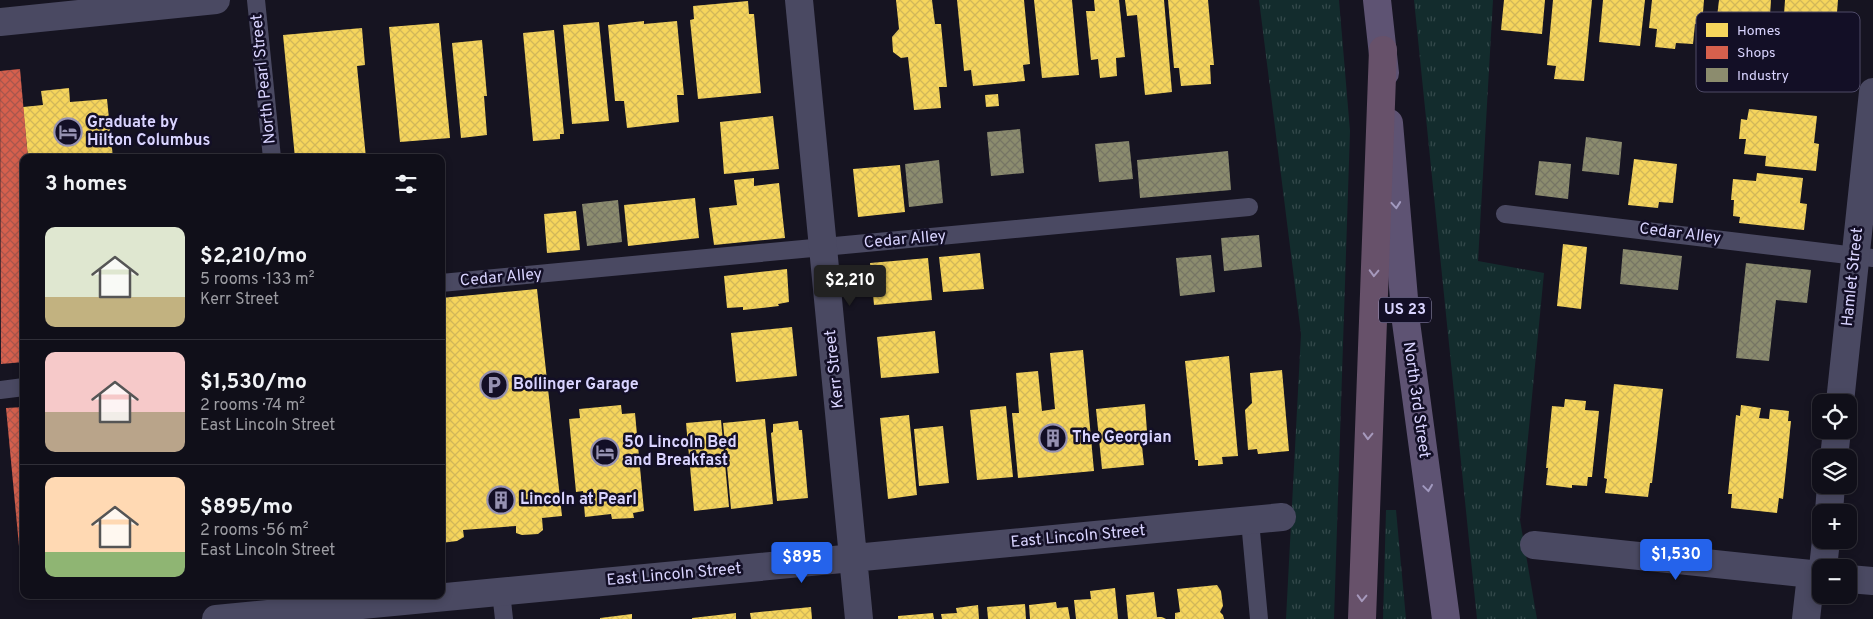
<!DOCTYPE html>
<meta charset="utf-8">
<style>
:root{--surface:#100f19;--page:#191822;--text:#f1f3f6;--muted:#9c9ca2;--line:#302f38;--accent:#2563eb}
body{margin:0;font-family:Overpass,sans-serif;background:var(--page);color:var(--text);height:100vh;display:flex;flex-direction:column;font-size:19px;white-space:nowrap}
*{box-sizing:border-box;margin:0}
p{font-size:16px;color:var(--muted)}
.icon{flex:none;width:28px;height:28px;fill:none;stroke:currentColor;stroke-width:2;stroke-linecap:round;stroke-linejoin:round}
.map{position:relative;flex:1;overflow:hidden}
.side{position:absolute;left:20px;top:154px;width:425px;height:445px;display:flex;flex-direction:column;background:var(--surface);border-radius:10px;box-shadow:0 2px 8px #0003,0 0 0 1px var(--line)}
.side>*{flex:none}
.buttons{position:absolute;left:1812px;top:394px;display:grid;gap:10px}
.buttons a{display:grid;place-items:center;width:45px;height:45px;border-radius:10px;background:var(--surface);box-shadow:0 2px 8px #0003,0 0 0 1px var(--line);font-size:25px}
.price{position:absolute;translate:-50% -42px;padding:0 11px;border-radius:5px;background:var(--accent);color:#fff;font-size:16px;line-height:32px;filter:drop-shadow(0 1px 2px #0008)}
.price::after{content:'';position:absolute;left:50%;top:30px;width:15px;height:11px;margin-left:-8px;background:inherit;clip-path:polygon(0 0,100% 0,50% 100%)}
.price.active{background:#222;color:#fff}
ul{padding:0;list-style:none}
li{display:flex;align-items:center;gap:15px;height:125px;padding:0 25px}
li+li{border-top:1px solid var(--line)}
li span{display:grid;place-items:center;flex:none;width:140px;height:100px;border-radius:10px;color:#555}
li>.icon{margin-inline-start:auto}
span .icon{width:60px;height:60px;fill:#fffc;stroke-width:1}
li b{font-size:21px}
h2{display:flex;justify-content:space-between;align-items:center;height:60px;padding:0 25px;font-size:21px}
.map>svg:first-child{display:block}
.grass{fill:url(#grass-tufts)}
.homes{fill:url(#homes-cross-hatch)}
.shops{fill:url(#shops-cross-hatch)}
.industry{fill:url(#industry-cross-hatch)}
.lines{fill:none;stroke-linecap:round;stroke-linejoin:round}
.service{stroke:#4a4962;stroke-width:18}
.minor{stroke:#4a4962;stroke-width:28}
.primary{stroke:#5e5373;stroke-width:28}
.motorway{stroke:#67516a;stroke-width:28}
.oneway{stroke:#a29ac0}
.oneway2{stroke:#a699bc}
.labels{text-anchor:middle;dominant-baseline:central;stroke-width:5;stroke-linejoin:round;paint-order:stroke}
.shield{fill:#130f26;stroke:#9e99be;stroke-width:1}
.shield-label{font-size:15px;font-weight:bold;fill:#d9d4ff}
.street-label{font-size:16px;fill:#d9d4ff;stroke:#130f26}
.poi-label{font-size:16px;font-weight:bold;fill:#d9d4ff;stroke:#130f26;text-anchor:start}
.key{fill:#130f26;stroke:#4e4a67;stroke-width:1}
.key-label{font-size:14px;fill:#d9d4ff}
</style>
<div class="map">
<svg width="1873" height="619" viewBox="0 0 1873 619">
<defs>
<pattern id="grass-tufts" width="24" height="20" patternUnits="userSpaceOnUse" patternTransform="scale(1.25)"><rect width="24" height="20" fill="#132c2d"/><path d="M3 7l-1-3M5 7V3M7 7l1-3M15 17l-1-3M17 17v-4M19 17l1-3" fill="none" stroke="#354a4c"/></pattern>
<pattern id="homes-cross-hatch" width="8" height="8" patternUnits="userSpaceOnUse" patternTransform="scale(1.25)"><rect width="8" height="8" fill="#f6d55c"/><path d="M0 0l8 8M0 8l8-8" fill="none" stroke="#d2b759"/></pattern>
<pattern id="shops-cross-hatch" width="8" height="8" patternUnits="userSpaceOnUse" patternTransform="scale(1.25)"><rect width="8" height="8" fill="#d6604d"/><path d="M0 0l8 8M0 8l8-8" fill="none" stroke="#a9564d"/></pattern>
<pattern id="industry-cross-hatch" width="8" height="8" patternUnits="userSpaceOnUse" patternTransform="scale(1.25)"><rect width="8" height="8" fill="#8c8c6e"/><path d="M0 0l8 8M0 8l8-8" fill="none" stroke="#767564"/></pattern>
</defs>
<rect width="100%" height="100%" fill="#161421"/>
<path class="grass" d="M 1259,0 L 1339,0 L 1350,131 L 1334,619 L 1286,619 L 1301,334 Z
M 1414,0 L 1493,0 L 1478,261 L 1544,273 L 1520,520 L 1537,619 L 1477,619 Z
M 1386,510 L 1396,510 L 1406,619 L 1383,619 Z"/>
<path class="homes" d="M 896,0 L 932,0 L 935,24 L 941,24 L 947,87 L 939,87 L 941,108 L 914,110 L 908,57 L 901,58 L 893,52 L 892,37 L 899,29 Z
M 957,0 L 1024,0 L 1030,64 L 1023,65 L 1025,81 L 973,86 L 971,70 L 964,71 Z
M 1034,0 L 1072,0 L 1079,75 L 1042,78 Z
M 1094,0 L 1119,0 L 1125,57 L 1116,58 L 1117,76 L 1100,78 L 1098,59 L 1091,60 L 1086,11 L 1095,11 Z
M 1125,0 L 1164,0 L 1172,92 L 1145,95 L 1137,15 L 1127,16 Z
M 1168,0 L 1208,0 L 1214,65 L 1210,65 L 1211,84 L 1181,86 L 1179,68 L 1174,68 Z
M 1504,0 L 1545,0 L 1542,34 L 1501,30 Z
M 1553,0 L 1592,0 L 1584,81 L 1554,79 L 1556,66 L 1547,65 Z
M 1603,0 L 1645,0 L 1640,46 L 1599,42 Z
M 1652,0 L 1704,0 L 1702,25 L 1695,24 L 1693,44 L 1676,43 L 1675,49 L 1655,47 L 1657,29 L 1649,28 Z
M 1719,0 L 1771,0 L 1769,31 L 1762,30 L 1760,51 L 1742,49 L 1742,55 L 1721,53 L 1722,35 L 1715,34 Z
M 1785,0 L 1838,0 L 1835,38 L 1827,37 L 1825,58 L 1808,56 L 1807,62 L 1781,59 Z
M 748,1 L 749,14 L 754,14 L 761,93 L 698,99 L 690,20 L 694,19 L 693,6 Z
M 644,21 L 644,24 L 677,21 L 684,95 L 677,95 L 679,122 L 627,128 L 624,101 L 615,101 L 608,25 Z
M 599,22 L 609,121 L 572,124 L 563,25 Z
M 439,23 L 450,138 L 400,142 L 389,27 Z
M 362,28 L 365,65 L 357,66 L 366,158 L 295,158 L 283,35 Z
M 554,30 L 564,134 L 560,134 L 560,139 L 533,141 L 523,33 Z
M 482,40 L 487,96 L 484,96 L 487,135 L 461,138 L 452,43 Z
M 69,88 L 70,102 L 107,99 L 113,158 L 28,158 L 23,107 L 43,105 L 41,91 Z
M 998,94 L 999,106 L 986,107 L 985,95 Z
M 1749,109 L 1817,116 L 1814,143 L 1819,144 L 1816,171 L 1765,166 L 1766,156 L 1744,154 L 1746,139 L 1739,139 L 1741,119 L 1747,120 Z
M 773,116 L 779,169 L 724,174 L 720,122 Z
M 1634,159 L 1677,164 L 1673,203 L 1659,202 L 1658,208 L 1628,205 Z
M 900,165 L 905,212 L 858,217 L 853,169 Z
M 1757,173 L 1803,178 L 1800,203 L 1807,204 L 1804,230 L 1739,223 L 1740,217 L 1733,216 L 1734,200 L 1731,200 L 1733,179 L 1756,181 Z
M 754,178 L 754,186 L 779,183 L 785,238 L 714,245 L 709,208 L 737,205 L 734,180 Z
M 695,198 L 699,238 L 628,246 L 624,205 Z
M 576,211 L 580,250 L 547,253 L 544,214 Z
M 1563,244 L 1587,247 L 1581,309 L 1557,306 Z
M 980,253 L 984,289 L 943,292 L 939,257 Z
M 928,258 L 932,300 L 874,305 L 870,263 Z
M 787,269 L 789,302 L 778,304 L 779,306 L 743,310 L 743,307 L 727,308 L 724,276 Z
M 537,289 L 562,516 L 542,518 L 543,530 L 538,534 L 522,535 L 516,533 L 516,526 L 463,530 L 464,537 L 457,541 L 441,543 L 441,298 Z
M 792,327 L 797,376 L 736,382 L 731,333 Z
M 935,331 L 939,373 L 881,378 L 877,337 Z
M 1083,350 L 1094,471 L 1018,478 L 1012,413 L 1019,413 L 1016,373 L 1038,371 L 1042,411 L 1055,409 L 1050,353 Z
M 1229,356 L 1238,456 L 1222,457 L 1223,464 L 1198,466 L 1198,460 L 1195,460 L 1185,361 Z
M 1282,370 L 1289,451 L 1258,454 L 1257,449 L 1248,450 L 1245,410 L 1252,403 L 1250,373 Z
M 1614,384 L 1663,389 L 1652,483 L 1650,483 L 1648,497 L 1605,493 L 1607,479 L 1604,478 Z
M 1565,399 L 1586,401 L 1585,410 L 1599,411 L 1592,477 L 1588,477 L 1587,486 L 1572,485 L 1572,488 L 1546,485 L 1548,468 L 1546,468 L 1552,406 L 1564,407 Z
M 1145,404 L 1148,446 L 1142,446 L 1144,465 L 1102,469 L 1096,409 Z
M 621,405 L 622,414 L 635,413 L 644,511 L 633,513 L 634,518 L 612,519 L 611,514 L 585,517 L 583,491 L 576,492 L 569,419 L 580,418 L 579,409 Z
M 1741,405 L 1761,408 L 1759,418 L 1769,419 L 1770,409 L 1789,411 L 1788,421 L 1791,421 L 1783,499 L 1779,498 L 1777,513 L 1731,508 L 1732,494 L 1728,494 L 1736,415 L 1740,416 Z
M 1006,406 L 1013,477 L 977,480 L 970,410 Z
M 909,415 L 917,495 L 888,499 L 880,418 Z
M 765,419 L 773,504 L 731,509 L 723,423 Z
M 721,420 L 729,507 L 694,511 L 686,423 Z
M 798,421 L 799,430 L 802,430 L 808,498 L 777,501 L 771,433 L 773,432 L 773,424 Z
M 943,426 L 949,483 L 919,486 L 914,429 Z
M 1217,585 L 1221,591 L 1223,606 L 1220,612 L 1223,615 L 1224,619 L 1175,619 L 1175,613 L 1180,612 L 1177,589 Z
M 1115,588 L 1118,619 L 1076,619 L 1074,600 L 1091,599 L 1090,591 Z
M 1154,592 L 1157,617 L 1162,617 L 1166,619 L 1128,619 L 1126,595 Z
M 1056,602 L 1057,608 L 1068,607 L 1070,619 L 1030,619 L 1029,605 Z
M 1025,604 L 1026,619 L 988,619 L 987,607 Z
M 978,605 L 979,619 L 942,619 L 941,614 L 957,613 L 956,608 Z
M 811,607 L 812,619 L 751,619 L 750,613 Z
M 736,613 L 736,619 L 692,619 L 692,618 Z
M 933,613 L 934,619 L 898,619 L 898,616 Z
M 632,614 L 632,619 L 600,619 L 600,618 Z"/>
<path class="shops" d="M 20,69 L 28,158 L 24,158 L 24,362 L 1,364 L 0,71 Z
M 24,407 L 24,578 L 22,578 L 6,408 Z"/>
<path class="industry" d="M 1020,129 L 1024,173 L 991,176 L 987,132 Z
M 1586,137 L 1622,142 L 1619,175 L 1582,171 Z
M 1129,141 L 1133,179 L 1099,182 L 1095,144 Z
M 1228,151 L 1231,190 L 1140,198 L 1137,160 Z
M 939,160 L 943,203 L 909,207 L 905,164 Z
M 1539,161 L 1571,164 L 1568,199 L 1535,195 Z
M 618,200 L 622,242 L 587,246 L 582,204 Z
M 1259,235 L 1262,267 L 1224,271 L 1221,238 Z
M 1623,249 L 1682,256 L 1678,290 L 1620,284 Z
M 1211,255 L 1215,292 L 1180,296 L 1176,258 Z
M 1746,263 L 1811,270 L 1807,303 L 1776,300 L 1769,361 L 1736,358 Z"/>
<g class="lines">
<path class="service" d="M 256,0 L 272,158
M 1505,214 L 1873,258
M 441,283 L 1249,207
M 0,390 L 24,387
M 1250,521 L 1259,619
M 501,592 L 504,619"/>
<path class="minor" d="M 799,0 L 859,619
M 0,22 L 216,0
M 1840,402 L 1873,92
M 1834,458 L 1837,430
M 1829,512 L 1831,485
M 1534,545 L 1821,575
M 1823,568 L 1826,540
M 1849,579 L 1873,581
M 216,619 L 1282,517
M 1806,619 L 1811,575"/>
<path class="primary" d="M 1377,0 L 1385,73
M 1389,123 L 1406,322 L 1446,619"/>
<path class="motorway" d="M 1362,619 L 1383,50"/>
</g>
<defs><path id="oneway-chevron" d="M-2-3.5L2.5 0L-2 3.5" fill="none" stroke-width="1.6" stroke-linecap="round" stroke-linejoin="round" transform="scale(1.25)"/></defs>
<g class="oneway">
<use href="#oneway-chevron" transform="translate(1396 205) rotate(85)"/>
<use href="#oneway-chevron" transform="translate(1428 488) rotate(82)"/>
</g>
<g class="oneway2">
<use href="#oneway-chevron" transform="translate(1374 273) rotate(92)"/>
<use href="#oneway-chevron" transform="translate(1368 436) rotate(92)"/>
<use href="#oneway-chevron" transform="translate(1362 598) rotate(92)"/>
</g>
<defs>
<g id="hotel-ring" transform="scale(1.4375)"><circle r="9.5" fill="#130f26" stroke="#9591b1" stroke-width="1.5"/><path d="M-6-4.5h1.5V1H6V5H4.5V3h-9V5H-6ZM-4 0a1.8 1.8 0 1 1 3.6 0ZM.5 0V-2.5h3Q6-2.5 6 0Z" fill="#9591b1"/></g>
<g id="parking-ring" transform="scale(1.4375)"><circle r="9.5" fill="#130f26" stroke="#9591b1" stroke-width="1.5"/><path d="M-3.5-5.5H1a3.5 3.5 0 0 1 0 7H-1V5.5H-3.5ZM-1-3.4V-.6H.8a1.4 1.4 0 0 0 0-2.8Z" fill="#9591b1"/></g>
<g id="building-ring" transform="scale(1.4375)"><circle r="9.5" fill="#130f26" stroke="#9591b1" stroke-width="1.5"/><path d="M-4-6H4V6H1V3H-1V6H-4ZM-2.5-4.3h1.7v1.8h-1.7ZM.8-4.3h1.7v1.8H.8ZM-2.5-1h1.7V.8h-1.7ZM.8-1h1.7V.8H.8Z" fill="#9591b1"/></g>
</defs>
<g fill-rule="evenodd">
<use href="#hotel-ring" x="68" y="132"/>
<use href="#parking-ring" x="494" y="385"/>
<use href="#building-ring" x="1053" y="438"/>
<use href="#hotel-ring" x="605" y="452"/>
<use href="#building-ring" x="501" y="500"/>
</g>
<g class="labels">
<rect class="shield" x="1379" y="297.5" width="52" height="25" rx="4"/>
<g class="shield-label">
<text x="1405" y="310">US 23</text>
</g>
<g class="street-label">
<text transform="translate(264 79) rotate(-96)">North Pearl Street</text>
<text transform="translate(1680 234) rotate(7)">Cedar Alley</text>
<text transform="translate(905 240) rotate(-5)">Cedar Alley</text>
<text transform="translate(1853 277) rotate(-84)">Hamlet Street</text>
<text transform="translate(501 278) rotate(-5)">Cedar Alley</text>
<text transform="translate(835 369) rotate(-96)">Kerr Street</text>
<text transform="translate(1416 400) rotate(82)">North 3rd Street</text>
<text transform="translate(1078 537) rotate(-5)">East Lincoln Street</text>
<text transform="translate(674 575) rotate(-5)">East Lincoln Street</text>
</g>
<g class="poi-label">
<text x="87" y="123">Graduate by<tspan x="87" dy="18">Hilton Columbus</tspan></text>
<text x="513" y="385">Bollinger Garage</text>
<text x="1072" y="438">The Georgian</text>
<text x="624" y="443">50 Lincoln Bed<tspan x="624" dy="18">and Breakfast</tspan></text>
<text x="520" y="500">Lincoln at Pearl</text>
</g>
</g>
<rect x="1696" y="12" width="164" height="80" rx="8" class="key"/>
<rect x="1706" y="23" width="22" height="14" fill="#f6d55c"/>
<rect x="1706" y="46" width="22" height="13" fill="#d6604d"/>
<rect x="1706" y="68" width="22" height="14" fill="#8c8c6e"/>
<g class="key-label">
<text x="1737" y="35">Homes</text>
<text x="1737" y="57">Shops</text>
<text x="1737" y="80">Industry</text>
</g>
</svg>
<div class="buttons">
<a><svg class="icon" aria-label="locate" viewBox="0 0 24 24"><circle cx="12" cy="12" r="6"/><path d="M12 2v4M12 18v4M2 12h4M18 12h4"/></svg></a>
<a><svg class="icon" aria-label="layers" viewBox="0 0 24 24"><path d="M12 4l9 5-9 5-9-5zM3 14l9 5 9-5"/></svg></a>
<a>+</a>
<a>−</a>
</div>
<b class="price active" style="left:850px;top:307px">$2,210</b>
<b class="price" style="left:1676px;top:581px">$1,530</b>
<b class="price" style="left:802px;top:584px">$895</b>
<section class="side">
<h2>3 homes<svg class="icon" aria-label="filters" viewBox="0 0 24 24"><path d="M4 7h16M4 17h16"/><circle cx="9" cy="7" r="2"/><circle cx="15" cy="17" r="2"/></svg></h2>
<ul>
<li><span style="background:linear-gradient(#dfe7d0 70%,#c2b280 0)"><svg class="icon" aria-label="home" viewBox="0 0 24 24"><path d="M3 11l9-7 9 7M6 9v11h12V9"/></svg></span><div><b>$2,210/mo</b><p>5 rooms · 133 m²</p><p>Kerr Street</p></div></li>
<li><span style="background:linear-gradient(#f6c9c9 60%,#b9a48a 0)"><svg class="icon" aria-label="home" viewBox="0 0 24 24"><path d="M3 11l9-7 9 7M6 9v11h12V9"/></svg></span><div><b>$1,530/mo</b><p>2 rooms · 74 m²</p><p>East Lincoln Street</p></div></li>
<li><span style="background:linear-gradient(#ffd9b3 75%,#8fb573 0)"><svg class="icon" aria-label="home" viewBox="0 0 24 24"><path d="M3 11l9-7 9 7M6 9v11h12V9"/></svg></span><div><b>$895/mo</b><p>2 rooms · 56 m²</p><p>East Lincoln Street</p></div></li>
</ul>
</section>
</div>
